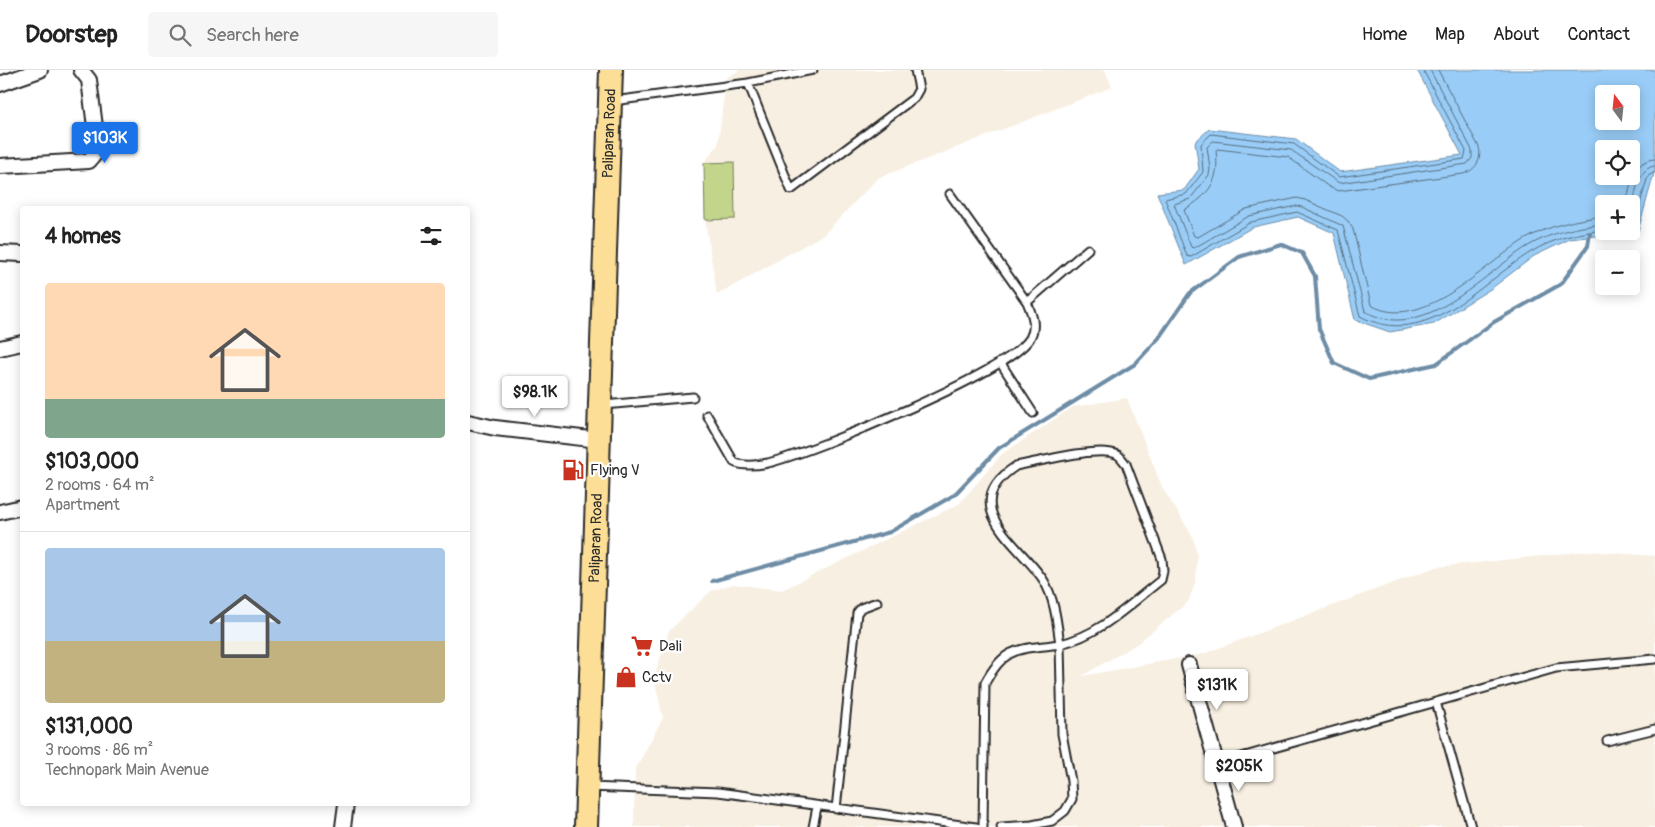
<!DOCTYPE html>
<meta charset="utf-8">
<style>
:root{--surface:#fff;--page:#f6f6f6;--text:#222;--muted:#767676;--line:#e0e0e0;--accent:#1a73e8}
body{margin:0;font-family:Pangolin,sans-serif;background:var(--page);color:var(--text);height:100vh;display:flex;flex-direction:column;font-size:19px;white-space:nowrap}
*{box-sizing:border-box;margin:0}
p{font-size:16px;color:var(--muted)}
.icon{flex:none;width:28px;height:28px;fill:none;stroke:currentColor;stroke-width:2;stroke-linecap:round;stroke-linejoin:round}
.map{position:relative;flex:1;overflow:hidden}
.drawer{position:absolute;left:20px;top:136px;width:450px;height:600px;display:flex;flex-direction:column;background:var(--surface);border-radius:5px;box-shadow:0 2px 12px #0003}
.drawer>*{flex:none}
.needle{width:32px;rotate:345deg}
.controls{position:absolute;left:1595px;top:15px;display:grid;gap:10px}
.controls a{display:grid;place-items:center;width:45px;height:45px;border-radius:5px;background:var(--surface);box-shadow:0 2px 12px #0003;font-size:25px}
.price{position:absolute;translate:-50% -42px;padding:0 11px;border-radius:5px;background:#fff;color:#222;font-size:16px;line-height:32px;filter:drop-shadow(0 1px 2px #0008)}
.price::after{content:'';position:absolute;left:50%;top:30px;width:15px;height:11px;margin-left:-8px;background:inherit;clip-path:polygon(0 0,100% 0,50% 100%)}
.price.active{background:var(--accent);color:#fff}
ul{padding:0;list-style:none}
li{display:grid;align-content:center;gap:10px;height:265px;padding:0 25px}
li+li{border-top:1px solid var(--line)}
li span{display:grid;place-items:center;height:155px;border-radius:5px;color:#555}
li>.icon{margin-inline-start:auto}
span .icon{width:90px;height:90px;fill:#fffc;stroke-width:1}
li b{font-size:21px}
h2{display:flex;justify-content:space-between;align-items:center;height:60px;padding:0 25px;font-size:21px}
header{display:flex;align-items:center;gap:30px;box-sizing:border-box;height:70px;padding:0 25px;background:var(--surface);border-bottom:1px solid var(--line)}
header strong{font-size:24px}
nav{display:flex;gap:28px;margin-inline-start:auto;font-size:18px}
.search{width:350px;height:45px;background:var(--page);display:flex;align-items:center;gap:12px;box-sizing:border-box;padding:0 18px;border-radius:5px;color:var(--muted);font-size:19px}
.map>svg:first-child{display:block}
.built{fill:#f7efe1}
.green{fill:#c2d58b;stroke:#76805b}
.water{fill:#99cdf7;stroke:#6d8ca5;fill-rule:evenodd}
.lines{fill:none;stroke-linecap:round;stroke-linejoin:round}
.shore{stroke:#576c7d;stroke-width:1}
.stream{stroke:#6d8ca5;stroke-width:4}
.lane-casing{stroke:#2b2b2b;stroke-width:11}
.street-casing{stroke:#2b2b2b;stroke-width:18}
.primary-casing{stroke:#2b2b2b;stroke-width:26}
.lane{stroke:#fff;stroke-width:7}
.street{stroke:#fff;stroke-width:14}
.primary{stroke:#fcde96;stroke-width:22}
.labels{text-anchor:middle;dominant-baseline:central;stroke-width:4.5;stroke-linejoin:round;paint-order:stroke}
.street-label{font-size:15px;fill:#2b2b2b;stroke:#fff}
.poi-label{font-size:15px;fill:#2b2b2b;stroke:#fff;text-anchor:start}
</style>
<header>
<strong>Doorstep</strong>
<div class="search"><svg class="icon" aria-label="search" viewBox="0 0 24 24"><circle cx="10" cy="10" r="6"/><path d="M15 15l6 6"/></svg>Search here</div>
<nav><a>Home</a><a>Map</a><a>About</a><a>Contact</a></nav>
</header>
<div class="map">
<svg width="1655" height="757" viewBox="0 0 1655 757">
<rect width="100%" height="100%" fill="#fff"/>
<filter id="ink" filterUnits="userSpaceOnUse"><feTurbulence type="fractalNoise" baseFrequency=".02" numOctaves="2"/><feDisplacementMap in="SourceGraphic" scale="10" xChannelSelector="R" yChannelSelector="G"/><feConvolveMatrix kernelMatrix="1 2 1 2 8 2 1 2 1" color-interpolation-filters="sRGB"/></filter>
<g filter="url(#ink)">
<path class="built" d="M 740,0 L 1105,0 L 1112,17 L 878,108 L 824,164 L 717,225 L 705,150 L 704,93 L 718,75 L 726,8 Z
M 1127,328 L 1162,417 L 1193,467 L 1197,484 L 1196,511 L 1188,532 L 1138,573 L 1082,606 L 1203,584 L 1436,497 L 1588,481 L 1655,486 L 1655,757 L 634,757 L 635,700 L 663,648 L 654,607 L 669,561 L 711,521 L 733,514 L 782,520 L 959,434 L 1002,384 L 1073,337 Z"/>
<path class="green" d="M 734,92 L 735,149 L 705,150 L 704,93 Z"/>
<path class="water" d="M 1417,0 L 1655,0 L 1655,100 L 1638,161 L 1570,169 L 1534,186 L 1492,218 L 1434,254 L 1390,262 L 1355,250 L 1334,163 L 1298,147 L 1253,157 L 1186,195 L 1157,123 L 1184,120 L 1199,99 L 1195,72 L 1209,59 L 1296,69 L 1340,102 L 1462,85 ZM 1604,24 L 1631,24 L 1631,51 L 1604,51 ZM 1604,79 L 1631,79 L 1631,106 L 1604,106 ZM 1604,134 L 1631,134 L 1631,161 L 1604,161 Z"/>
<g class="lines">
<path class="shore" d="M 1423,0 L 1466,81 L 1464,89 L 1339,107 L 1294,74 L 1211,64 L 1201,74 L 1203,102 L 1186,124 L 1165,129 L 1187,186 L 1191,187 L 1251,152 L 1297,142 L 1338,160 L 1360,246 C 1426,281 1480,213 1531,182 C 1554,168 1578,163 1604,160
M 1430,0 L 1472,80 L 1472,88 L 1467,94 L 1339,113 L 1291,80 L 1213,71 L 1207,77 L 1210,98 L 1209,105 L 1190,129 L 1174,134 L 1191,177 L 1194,178 L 1249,146 L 1296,136 L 1302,137 L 1343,156 L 1365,241 C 1422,275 1483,204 1528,176 C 1552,162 1577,157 1604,154
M 1438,0 L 1479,77 C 1482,90 1476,100 1463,104 L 1338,121 L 1329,117 L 1288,87 L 1217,79 L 1216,81 C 1220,111 1209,125 1184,140 L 1194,166 L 1198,167 L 1246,139 L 1297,128 L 1305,130 L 1342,146 L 1348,151 L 1353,159 L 1371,235 C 1421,264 1485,194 1524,170 C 1549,155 1575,150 1604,146
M 1626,134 C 1631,116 1632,90 1655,89
M 1631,142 C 1635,128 1637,97 1655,96
M 1631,156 L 1634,154 L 1648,106 L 1655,102"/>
<path class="stream" d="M 712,511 L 890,462 L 954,425 L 999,378 L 1135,294 L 1158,269 L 1190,223 L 1239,187 L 1281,174 L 1302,183 L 1315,206 L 1319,259 L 1334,293 L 1369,309 L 1436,294 L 1494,252 L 1561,214 L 1588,176 L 1590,163"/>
<g class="lane-casing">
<path id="lane" d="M 748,13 L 791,120 L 914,28 L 919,19 L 915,0
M 613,31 L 748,13 L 813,0
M 1027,232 L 1088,179
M 1000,292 L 1033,343
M 604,335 L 693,327
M 707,345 L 734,392 C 743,397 758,395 768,393 C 810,383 1012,301 1030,268 C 1037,256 1032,244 1027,232 L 950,124
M 1436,632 L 1471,757
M 1607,671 L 1655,659
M 1217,694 L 1556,598 L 1655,589
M 589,717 L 718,722 L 976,757
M 836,739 L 857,543 L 861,538 L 877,532
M 813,757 L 817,737
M 983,757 L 985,613 C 1006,574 1021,580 1060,574 C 1057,553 1055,530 1044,511 C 1022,475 953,437 1016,396 C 1038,392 1100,375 1118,385 C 1121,387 1124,392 1126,394 L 1162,489 L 1163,501 L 1161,510 C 1129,535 1100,565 1060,574 L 1062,664 L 1071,711 L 1072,729 L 1065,741 L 1052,751 L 1032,755 L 1001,757"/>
</g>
<g class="street-casing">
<path id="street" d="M 0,14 L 40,0
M 0,96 L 89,91 L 98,80 L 89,10 L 81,0
M 0,183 L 22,184
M 0,278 L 22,273
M 468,352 L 495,358 L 599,370
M 0,442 L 22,437
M 1189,595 L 1234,757
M 343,757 L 346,734"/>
</g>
<g class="primary-casing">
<g id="primary">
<path id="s1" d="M 586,757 L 611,0"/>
</g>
</g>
<use href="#lane" class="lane"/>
<use href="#street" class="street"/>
<use href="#primary" class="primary"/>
</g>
</g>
<defs>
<g id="fuel-bare" transform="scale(1.725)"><path d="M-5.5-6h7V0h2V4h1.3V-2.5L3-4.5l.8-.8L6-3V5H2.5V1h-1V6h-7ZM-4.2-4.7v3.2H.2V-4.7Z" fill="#c8321e" stroke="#fff" stroke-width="2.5" paint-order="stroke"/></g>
<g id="supermarket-bare" transform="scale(1.725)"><path d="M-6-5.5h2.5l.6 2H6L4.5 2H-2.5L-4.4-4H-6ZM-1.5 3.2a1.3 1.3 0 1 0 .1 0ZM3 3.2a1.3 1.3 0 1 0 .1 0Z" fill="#c8321e" stroke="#fff" stroke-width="2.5" paint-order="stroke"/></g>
<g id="shop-bare" transform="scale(1.725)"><path d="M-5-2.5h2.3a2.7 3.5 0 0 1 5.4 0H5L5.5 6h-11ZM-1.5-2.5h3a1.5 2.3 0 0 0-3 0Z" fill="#c8321e" stroke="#fff" stroke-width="2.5" paint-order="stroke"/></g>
</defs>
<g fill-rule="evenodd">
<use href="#fuel-bare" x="573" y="400"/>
<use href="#supermarket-bare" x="642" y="576"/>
<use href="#shop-bare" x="626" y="607"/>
</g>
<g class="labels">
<g class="street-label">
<text stroke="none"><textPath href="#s1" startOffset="694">Paliparan Road</textPath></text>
<text stroke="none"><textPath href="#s1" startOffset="289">Paliparan Road</textPath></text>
</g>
<g class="poi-label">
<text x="590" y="400">Flying V</text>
<text x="659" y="576">Dali</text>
<text x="642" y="607">Cctv</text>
</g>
</g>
</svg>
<div class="controls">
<a><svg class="needle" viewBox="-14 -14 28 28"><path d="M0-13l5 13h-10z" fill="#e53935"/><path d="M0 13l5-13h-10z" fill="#767676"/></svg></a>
<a><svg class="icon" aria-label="locate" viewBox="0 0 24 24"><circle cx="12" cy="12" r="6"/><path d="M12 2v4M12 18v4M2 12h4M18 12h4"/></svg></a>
<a>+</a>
<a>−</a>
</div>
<b class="price active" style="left:105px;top:94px">$103K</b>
<b class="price" style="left:535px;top:348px">$98.1K</b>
<b class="price" style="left:1217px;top:641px">$131K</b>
<b class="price" style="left:1239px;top:722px">$205K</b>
<section class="drawer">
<h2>4 homes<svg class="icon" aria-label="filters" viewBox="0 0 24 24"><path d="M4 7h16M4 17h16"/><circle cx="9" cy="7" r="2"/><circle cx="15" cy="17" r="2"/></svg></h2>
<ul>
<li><span style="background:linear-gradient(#ffd9b3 75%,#7fa58c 0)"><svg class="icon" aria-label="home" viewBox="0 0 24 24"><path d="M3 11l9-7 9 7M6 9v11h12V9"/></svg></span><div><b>$103,000</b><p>2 rooms · 64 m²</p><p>Apartment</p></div></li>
<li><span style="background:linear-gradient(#a9c7e8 60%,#c2b280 0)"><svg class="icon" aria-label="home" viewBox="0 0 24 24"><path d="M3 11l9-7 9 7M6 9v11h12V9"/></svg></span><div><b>$131,000</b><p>3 rooms · 86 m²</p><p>Technopark Main Avenue</p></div></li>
</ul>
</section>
</div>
